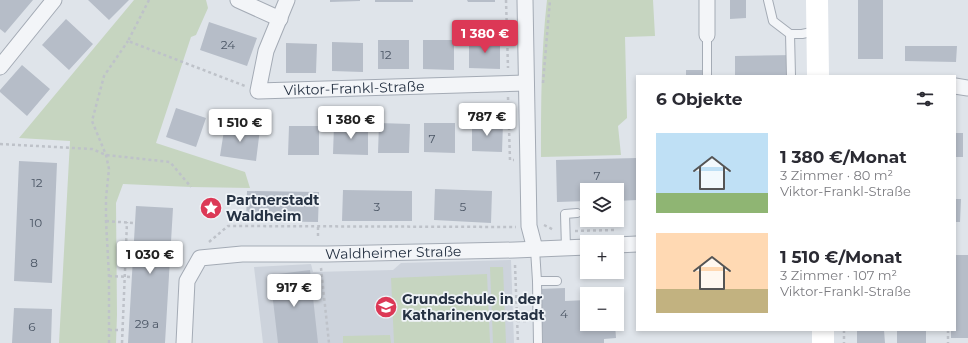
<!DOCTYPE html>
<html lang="de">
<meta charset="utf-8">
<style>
:root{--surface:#fff;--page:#f7f7f7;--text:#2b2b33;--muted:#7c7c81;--accent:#dc3856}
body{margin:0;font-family:Montserrat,sans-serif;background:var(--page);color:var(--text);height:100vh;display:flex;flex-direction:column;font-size:15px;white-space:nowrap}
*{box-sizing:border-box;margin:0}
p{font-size:13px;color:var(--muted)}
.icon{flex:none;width:22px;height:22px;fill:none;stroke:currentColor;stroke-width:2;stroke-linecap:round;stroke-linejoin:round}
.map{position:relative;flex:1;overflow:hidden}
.panel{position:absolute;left:636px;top:75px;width:320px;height:256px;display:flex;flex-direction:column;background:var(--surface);border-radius:0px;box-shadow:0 2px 6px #0003}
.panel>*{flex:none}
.controls{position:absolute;left:580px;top:183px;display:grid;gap:8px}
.controls a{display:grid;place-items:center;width:44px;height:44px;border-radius:0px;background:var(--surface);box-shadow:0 2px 6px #0003;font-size:20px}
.price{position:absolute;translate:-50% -34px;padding:0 9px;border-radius:4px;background:#fff;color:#222;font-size:13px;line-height:26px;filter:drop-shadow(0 1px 2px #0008)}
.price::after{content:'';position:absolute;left:50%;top:24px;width:12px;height:9px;margin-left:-6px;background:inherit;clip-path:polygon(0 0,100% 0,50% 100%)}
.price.current{background:var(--accent);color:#fff}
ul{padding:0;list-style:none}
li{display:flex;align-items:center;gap:12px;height:100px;padding:0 20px}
li span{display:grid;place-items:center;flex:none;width:112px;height:80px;border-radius:0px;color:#555}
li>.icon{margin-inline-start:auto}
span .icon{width:48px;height:48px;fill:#fffc;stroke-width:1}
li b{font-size:17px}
h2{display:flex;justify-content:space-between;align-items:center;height:48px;padding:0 20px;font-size:17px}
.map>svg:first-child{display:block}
.built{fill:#cdd3dc}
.green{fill:#c6d5c0}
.building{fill:#b6bdc8}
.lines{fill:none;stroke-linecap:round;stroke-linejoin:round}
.lane-casing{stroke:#a4abb5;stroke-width:10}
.street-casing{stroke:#a4abb5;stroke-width:17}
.path{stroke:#bec2c9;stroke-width:2.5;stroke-dasharray:3 3;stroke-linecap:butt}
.lane{stroke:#f3f5f8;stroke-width:8}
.street{stroke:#f3f5f8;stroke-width:15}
.secondary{stroke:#fff;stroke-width:22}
.labels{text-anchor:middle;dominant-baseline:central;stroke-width:3.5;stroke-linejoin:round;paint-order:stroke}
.number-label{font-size:12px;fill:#4a5564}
.street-label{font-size:14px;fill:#263243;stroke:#eff3f7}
.poi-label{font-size:14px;font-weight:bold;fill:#263243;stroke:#eff3f7;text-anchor:start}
</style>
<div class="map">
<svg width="968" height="343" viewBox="0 0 968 343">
<rect width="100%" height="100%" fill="#dfe4ea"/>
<path class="built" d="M 511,260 L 514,343 L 263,343 L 254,267 L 311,264 L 313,272 L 393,270 L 401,263 Z"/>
<path class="green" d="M 134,0 L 206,0 L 208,8 L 196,35 L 191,37 L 156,143 L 245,172 L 250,188 L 191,187 L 123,184 L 116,203 L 117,315 L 116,343 L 59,343 L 70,141 L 19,138 Z
M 547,0 L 653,0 L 655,36 L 625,37 L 627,118 L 618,126 L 621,155 L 541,157 C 541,105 541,52 547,0 Z
M 490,267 L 503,267 L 506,343 L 493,343 Z
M 487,274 L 490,343 L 394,343 L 391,278 Z
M 390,335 L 391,343 L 343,343 L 343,336 Z"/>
<path class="building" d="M 0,0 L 33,0 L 5,33 L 0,29 Z
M 88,0 L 129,0 L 109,20 Z
M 330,0 L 360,0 L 360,1 L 330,2 Z
M 375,0 L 413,0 L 413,2 L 375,2 Z
M 467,0 L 495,0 L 495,2 L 468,2 Z
M 730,0 L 746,0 L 746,18 L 730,19 Z
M 858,0 L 883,0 L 883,59 L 858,59 Z
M 66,19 L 93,44 L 69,70 L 42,45 Z
M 209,22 L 257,38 L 247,66 L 200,50 Z
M 469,39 L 500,39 L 500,69 L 469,68 Z
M 378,40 L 409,40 L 409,69 L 378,69 Z
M 423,40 L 454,40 L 454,70 L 423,69 Z
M 332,42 L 363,43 L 363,72 L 332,71 Z
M 286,43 L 317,44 L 316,73 L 286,73 Z
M 905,46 L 957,46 L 956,62 L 905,61 Z
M 795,55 L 795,76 L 735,76 L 735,56 Z
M 22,65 L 50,89 L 27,116 L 0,92 L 0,90 Z
M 686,70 L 702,70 L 702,76 L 686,76 Z
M 176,108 L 206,118 L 196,147 L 166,137 Z
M 472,122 L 503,123 L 502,152 L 472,151 Z
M 379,123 L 410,124 L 409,153 L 378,153 Z
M 424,123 L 455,123 L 455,153 L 424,152 Z
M 225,124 L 260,129 L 256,161 L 220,156 Z
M 334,125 L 368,125 L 368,155 L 333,154 Z
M 289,126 L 319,126 L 319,155 L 288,155 Z
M 955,133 L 963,133 L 963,157 L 955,157 Z
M 637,158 L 637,200 L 617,201 L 617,190 L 587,190 L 587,201 L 557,202 L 556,160 Z
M 19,161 L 57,163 L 52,283 L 14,281 Z
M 435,189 L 492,191 L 491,223 L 434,220 Z
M 343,190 L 412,191 L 412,221 L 342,221 Z
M 247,191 L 319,192 L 318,222 L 246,221 Z
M 955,199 L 961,199 L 960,222 L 955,222 Z
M 136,206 L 173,208 L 165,343 L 128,343 Z
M 955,255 L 968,255 L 968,338 L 951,338 L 951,330 L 955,330 Z
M 310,270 L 318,343 L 278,343 L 270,275 Z
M 565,288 L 565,301 L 587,300 L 587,324 L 615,324 L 616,338 L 604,339 L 604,343 L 543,343 L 540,289 Z
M 14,308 L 52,309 L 51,343 L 12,343 Z
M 857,330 L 884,330 L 885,343 L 857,343 Z
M 897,330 L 926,330 L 926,343 L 897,343 Z"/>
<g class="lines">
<g class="lane-casing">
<path id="lane" d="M 768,0 L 773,21 L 790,34
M 707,35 L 707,76
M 791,76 L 790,34 L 802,34 L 816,31
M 566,248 L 565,214 L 577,213
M 535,249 L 537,281 L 557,281
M 537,281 L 538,343"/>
</g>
<g class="street-casing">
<g id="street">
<path d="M 238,0 L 280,19"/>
<path id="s1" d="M 287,0 L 266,51 L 258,91 L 526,83"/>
<path d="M 525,0 L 529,226 L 535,249"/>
<path d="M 707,0 L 707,35"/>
<path d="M 0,67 L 54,0"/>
<path d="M 955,86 L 968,88"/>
<path d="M 617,245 L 637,244"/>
<path id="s2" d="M 184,343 L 187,281 L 200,258 L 242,254 L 327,254 L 515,250 L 587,247"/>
</g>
</g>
<path class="path" d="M 149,0 L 128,41 L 245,86
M 506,0 L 508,68
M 543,83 L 550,0
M 508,97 L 510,160 L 514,160
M 0,144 L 92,149 L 106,155 L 170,162 L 191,187
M 106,221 L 133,223
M 544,225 L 554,230
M 318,227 L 318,239
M 575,231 L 614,230
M 209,242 L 228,226 L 516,227
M 515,265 L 518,343
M 321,268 L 329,343
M 109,276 L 130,277
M 517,321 L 527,321
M 109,330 L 127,330
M 844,330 L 844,343
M 948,330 L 948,343
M 109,343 L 109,276 L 106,221 L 106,198 L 109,169 L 106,155 L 92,121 L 104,76 L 128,41
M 122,343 L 127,222"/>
<use href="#lane" class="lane"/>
<use href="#street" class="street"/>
<path class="secondary" d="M 817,0 L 818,76
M 823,330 L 823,343"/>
</g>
<defs>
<g id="sight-disc" transform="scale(1.15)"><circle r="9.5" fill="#dc3856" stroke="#eff3f7"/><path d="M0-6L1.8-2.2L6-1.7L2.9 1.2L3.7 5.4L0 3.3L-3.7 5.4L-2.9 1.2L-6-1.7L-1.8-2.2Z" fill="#fff"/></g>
<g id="school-disc" transform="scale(1.15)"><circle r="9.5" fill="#dc3856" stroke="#eff3f7"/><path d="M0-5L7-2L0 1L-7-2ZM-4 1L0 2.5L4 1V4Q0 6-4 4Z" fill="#fff"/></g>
</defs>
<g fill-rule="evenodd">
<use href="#sight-disc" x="211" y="208"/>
<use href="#school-disc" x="386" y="307"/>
</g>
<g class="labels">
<g class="number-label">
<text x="228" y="44">24</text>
<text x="386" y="54">12</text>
<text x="432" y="138">7</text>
<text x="597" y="175">7</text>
<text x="37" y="182">12</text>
<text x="377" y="206">3</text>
<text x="463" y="206">5</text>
<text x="36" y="222">10</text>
<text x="34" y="262">8</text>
<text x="564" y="313">4</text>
<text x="147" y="323">29 a</text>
<text x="32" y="326">6</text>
</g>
<g class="street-label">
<text stroke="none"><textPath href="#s1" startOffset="192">Viktor-Frankl-Straße</textPath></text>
<text stroke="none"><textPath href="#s2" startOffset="282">Waldheimer Straße</textPath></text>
</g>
<g class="poi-label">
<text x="226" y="200">Partnerstadt<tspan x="226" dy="16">Waldheim</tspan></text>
<text x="402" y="299">Grundschule in der<tspan x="402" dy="16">Katharinenvorstadt</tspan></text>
</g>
</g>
</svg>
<div class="controls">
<a><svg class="icon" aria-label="layers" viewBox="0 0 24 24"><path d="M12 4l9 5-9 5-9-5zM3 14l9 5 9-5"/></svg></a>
<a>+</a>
<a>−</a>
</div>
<b class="price current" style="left:485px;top:54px">1 380 €</b>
<b class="price" style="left:487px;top:137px">787 €</b>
<b class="price" style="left:351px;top:140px">1 380 €</b>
<b class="price" style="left:240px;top:143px">1 510 €</b>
<b class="price" style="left:150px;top:275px">1 030 €</b>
<b class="price" style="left:294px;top:308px">917 €</b>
<section class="panel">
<h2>6 Objekte<svg class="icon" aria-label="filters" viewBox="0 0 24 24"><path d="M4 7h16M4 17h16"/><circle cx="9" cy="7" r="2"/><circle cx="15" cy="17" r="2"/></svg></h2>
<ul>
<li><span style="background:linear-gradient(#bfe0f5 75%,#8fb573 0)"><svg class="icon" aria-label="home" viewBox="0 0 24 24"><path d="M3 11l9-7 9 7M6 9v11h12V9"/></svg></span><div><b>1 380 €/Monat</b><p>3 Zimmer · 80 m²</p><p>Viktor-Frankl-Straße</p></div></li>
<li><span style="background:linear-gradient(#ffd9b3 70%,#c2b280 0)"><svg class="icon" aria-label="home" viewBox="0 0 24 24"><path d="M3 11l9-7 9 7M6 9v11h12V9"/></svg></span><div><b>1 510 €/Monat</b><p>3 Zimmer · 107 m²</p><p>Viktor-Frankl-Straße</p></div></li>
</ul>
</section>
</div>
